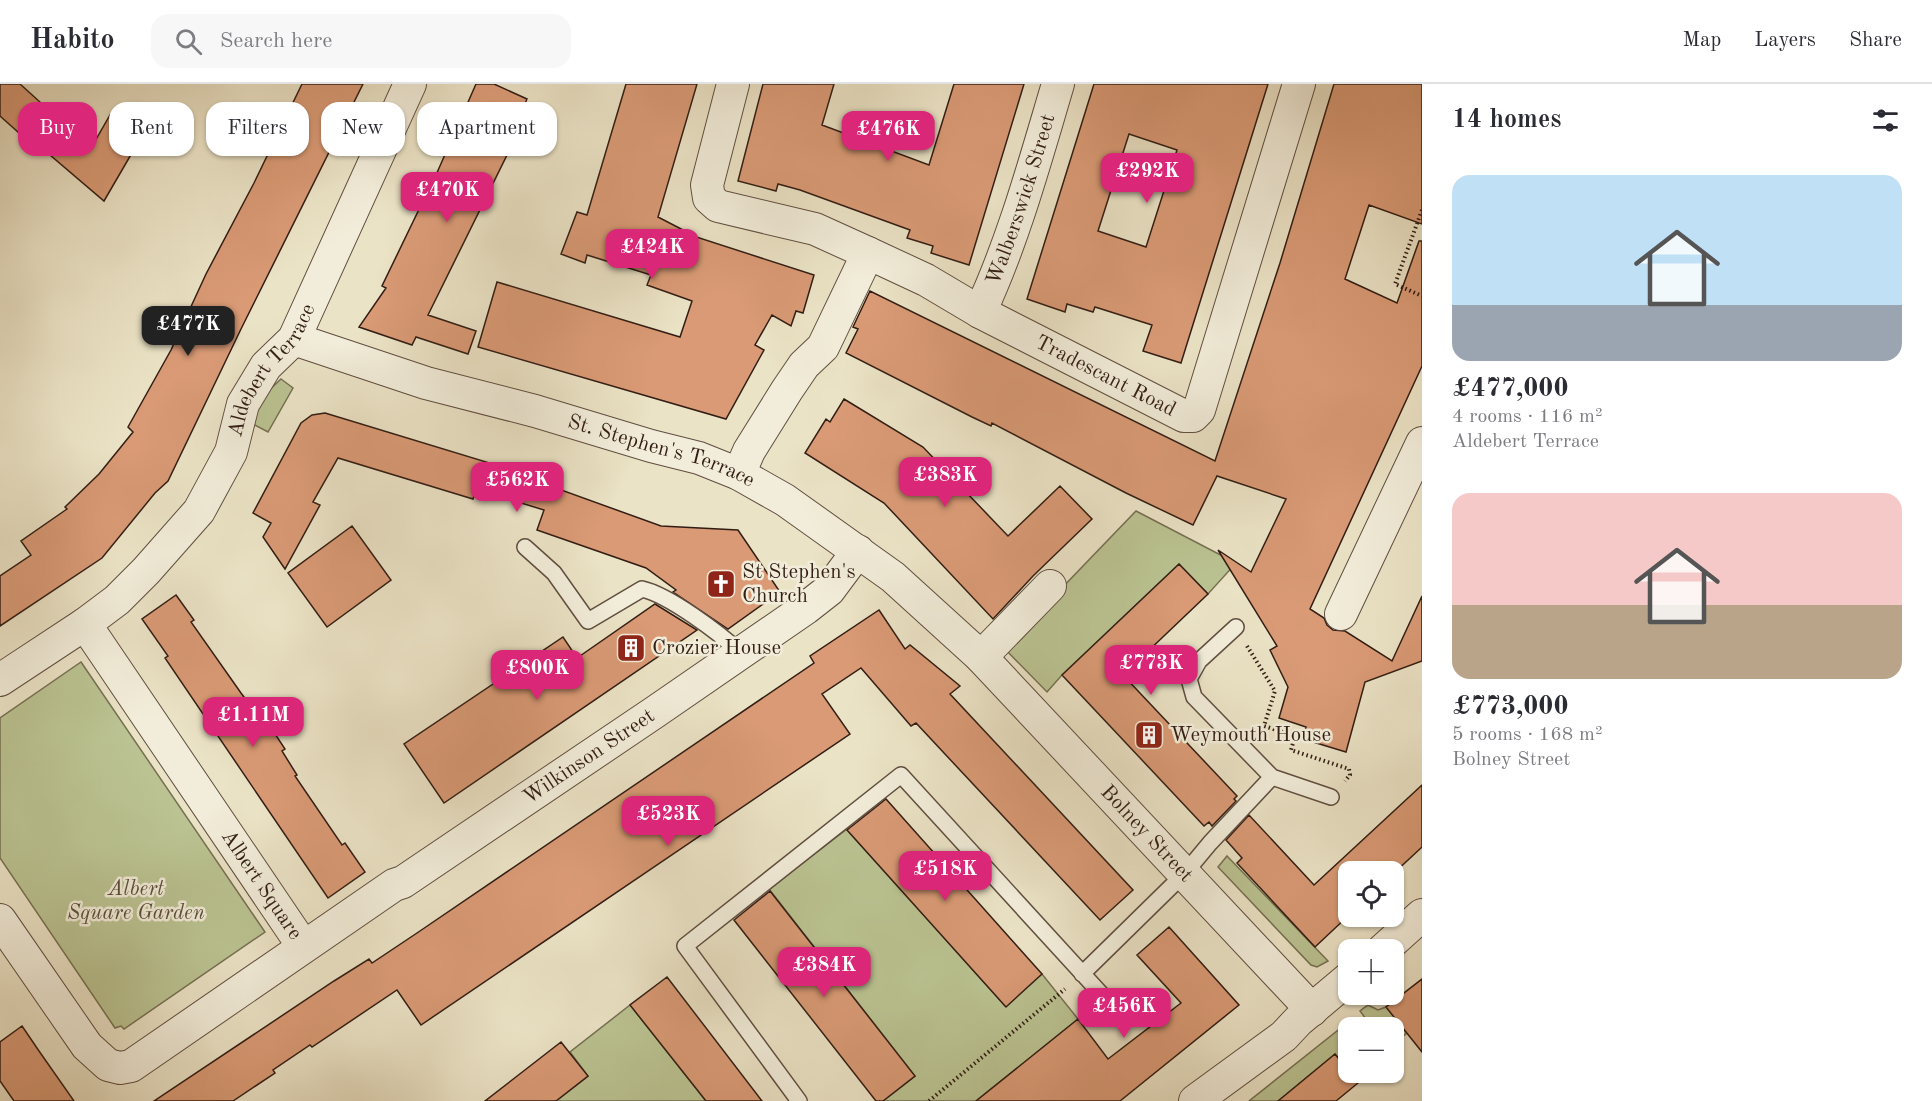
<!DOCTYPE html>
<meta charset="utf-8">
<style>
:root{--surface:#fff;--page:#f7f7f7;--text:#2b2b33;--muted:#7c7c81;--line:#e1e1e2;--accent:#db2777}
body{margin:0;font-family:"Old Standard TT",serif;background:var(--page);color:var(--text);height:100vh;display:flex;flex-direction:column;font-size:22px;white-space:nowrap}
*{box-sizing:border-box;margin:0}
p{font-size:20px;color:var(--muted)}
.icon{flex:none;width:33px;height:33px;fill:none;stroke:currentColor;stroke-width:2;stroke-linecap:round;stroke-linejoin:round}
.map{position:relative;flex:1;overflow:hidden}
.details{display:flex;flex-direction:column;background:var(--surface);width:510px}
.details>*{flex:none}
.top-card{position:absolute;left:18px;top:18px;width:570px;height:54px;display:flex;gap:12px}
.fabs{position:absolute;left:1338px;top:777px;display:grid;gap:12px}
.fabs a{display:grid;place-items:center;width:66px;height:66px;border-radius:12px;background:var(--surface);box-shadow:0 2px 4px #0004;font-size:30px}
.price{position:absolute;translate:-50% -51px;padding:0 14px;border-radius:12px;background:var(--accent);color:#fff;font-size:20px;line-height:39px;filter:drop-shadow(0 2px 3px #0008)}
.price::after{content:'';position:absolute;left:50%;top:36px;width:18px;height:14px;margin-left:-9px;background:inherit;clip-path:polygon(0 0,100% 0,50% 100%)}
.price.on{background:#222;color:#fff}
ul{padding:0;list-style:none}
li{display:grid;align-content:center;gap:12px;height:318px;padding:0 30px}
li span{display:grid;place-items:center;height:186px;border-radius:18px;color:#555}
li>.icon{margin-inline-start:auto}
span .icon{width:108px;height:108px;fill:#fffc;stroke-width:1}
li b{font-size:26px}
h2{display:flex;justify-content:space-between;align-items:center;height:72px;padding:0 30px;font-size:26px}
.chip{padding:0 21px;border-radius:18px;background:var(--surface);box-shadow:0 2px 4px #0004;font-size:21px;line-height:54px}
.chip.on{background:var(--accent);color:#fff}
header{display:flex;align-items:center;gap:36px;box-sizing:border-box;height:84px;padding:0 30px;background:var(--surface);border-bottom:2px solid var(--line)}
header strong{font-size:28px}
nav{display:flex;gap:33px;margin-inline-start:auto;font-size:21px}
.search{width:420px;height:54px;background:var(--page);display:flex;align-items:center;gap:15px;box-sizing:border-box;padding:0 21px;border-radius:18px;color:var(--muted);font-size:22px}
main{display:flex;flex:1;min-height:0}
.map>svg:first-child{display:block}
.green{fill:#bbc392;stroke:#767053;stroke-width:1.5}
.building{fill:#d99a75;stroke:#321d14;stroke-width:1.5;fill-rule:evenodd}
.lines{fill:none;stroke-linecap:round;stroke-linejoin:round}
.lane-casing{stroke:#604e40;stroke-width:18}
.street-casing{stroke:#604e40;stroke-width:34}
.path{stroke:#321d14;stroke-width:4;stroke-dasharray:1.5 3;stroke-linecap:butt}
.lane{stroke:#f2edda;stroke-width:15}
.street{stroke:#f2edda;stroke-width:32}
.labels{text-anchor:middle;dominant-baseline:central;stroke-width:5;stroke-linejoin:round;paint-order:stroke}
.street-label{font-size:21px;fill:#321d14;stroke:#f2edda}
.poi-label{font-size:21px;fill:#321d14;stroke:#f2edda;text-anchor:start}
.park-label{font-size:21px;font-style:italic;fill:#5b4f3a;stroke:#f2edda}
</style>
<header>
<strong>Habito</strong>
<div class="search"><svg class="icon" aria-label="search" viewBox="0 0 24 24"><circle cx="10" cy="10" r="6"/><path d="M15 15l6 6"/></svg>Search here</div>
<nav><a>Map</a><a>Layers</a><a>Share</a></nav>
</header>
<main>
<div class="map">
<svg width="1422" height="1017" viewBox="0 0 1422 1017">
<rect width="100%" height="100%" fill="#ebe3c6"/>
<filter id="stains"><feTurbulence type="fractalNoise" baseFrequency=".00333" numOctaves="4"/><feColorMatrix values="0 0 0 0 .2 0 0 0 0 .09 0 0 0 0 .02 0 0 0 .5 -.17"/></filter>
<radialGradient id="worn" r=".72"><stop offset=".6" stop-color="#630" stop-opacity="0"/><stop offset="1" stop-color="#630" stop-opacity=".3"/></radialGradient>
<path class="green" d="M 281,295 L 293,304 L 268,348 L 247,337 L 261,314 Z
M 1136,427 L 1236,479 L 1208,510 L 1179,480 L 1062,591 L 1047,608 L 1004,564 Z
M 81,578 L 265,848 L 124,945 L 121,942 L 115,944 L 0,774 L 0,634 Z
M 847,745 L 1005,922 L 1042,890 L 1078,935 L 976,1017 L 883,1017 L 915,992 L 769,805 Z
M 1227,772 L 1328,877 L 1317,883 L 1311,881 L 1218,783 Z
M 630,921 L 706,1017 L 556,1017 L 588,992 L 570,968 Z
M 1368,921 L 1378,926 L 1386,923 L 1407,949 L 1394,960 L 1394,944 L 1372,943 L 1360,927 Z
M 1347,939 L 1350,943 L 1348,944 L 1348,986 L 1335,970 L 1293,1005 L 1302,1017 L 1249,1017 Z"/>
<path class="building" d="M 0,0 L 20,0 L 83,57 L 88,51 L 95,57 L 110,31 L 143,50 L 104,117 L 30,54 L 27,56 L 0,32 Z
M 302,0 L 363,0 L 241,245 L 168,397 L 155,409 L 102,474 L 0,542 L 0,492 L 31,471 L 21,457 L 67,425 L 65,423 L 99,390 L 133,348 L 128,343 L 171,266 L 206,190 L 254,99 Z
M 476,0 L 494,0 L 527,15 L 508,59 L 512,61 L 428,231 L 476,247 L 468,270 L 416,253 L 412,261 L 359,243 L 386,204 L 382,202 L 424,115 L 425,116 Z
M 626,0 L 697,0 L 658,133 L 687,148 L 687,150 L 814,191 L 803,229 L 796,227 L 791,242 L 772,231 L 755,261 L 764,266 L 726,335 L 478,263 L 497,198 L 680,253 L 692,217 L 647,201 L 651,191 L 587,171 L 585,179 L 561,170 L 577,128 L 587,131 Z
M 763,0 L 834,0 L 822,41 L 929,81 L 954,0 L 1024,0 L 969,181 L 931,169 L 933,162 L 907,154 L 910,146 L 800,106 L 778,100 L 776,107 L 738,97 Z
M 1094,0 L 1268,0 L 1181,279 L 1143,267 L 1152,241 L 1095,223 L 1093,228 L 1067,220 L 1065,228 L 1027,215 ZM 1129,50 L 1177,66 L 1146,163 L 1098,147 Z
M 1334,0 L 1422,0 L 1422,140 L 1369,121 L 1345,195 L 1397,219 L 1419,157 L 1422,157 L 1422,282 L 1310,525 L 1324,534 L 1327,541 L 1333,546 L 1345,547 L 1392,577 L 1422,512 L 1422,577 L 1365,598 L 1346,668 L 1303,655 L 1306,643 L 1279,634 L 1288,603 L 1270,566 L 1277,562 L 1218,466 L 1251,488 L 1286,415 L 1217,392 L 1193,441 L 1126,409 L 992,339 L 991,342 L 972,333 L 846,269 L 858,245 L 853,243 L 870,207 L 1215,377 L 1280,179 Z
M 844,315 L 923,363 L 1008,452 L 1060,402 L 1092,435 L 1033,492 L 993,535 L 884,419 L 805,369 L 826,335 L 830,338 Z
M 325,329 L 542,395 L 539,398 L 661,442 L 738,446 L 780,508 L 728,545 L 673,508 L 676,506 L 646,484 L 537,446 L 544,426 L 498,412 L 497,416 L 475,409 L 473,415 L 338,374 L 313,418 L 320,421 L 285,485 L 263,453 L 271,439 L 253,429 L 301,339 L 312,331 Z
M 352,442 L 391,496 L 327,543 L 288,489 Z
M 1179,480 L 1208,510 L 1123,591 L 1237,712 L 1234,715 L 1236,717 L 1212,742 L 1209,738 L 1204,742 L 1062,591 Z
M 176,511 L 194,536 L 191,538 L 241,609 L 258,632 L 262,630 L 285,665 L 282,667 L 297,691 L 295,692 L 342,761 L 345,759 L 365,788 L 328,814 L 165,574 L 168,572 L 142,535 Z
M 655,520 L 697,546 L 444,719 L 404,660 L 563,553 L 577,574 Z
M 879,526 L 905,565 L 910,561 L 960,602 L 950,610 L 1133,806 L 1100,836 L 916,639 L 911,642 L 861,584 L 822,610 L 850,650 L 421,941 L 397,906 L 312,963 L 310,961 L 273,986 L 275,989 L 233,1017 L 154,1017 L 334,897 L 369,875 L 372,879 L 417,849 L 814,579 L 810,572 Z
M 1422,701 L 1422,763 L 1394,789 L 1394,788 L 1348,788 L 1348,832 L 1315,863 L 1237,779 L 1242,774 L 1226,756 L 1249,731 L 1314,801 Z
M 886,715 L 1042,890 L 1006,923 L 847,746 Z
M 770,807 L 915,992 L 883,1017 L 876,1017 L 734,836 Z
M 1169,843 L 1239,921 L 1120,1017 L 976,1017 L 1078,935 L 1108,975 L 1181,919 L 1137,871 Z
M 667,893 L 762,1017 L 706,1017 L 630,921 Z
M 1422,895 L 1422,968 L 1386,923 Z
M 22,942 L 39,967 L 74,1017 L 14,1017 L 0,997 L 0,958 Z
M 561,958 L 588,992 L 556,1017 L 485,1017 Z
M 1335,970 L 1358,999 L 1336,1017 L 1278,1017 Z"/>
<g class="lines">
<g class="lane-casing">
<path id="lane" d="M 525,463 L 554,489 L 588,537 L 642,505 C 669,511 719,549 740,568
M 1236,543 L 1199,577 L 1189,595 L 1194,613 L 1272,693 L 1331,713
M 1082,890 L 1185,789 L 1210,759 L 1272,693
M 799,1017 L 685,862 L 901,691 L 1114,924"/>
</g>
<g class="street-casing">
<g id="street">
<path id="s1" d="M 733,0 L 707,101 L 709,114 L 718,122 L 815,145 L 868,169 L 926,196 L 980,228 L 1184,332 L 1193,332 L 1199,326 L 1299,0"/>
<path id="s2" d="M 980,228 C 1014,155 1035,77 1058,0"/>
<path id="s3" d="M 294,255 L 426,299 L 535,327 L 651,362 L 699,374 L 739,390 L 785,416 L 893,493 L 981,573 L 1312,926"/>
<path d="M 739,390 L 749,367 L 787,306 L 804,281 L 823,263 L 868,169"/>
<path d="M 1341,530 L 1422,359"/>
<path id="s4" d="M 85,540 L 303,862"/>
<path d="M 981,573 L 1050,502"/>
<path id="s5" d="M 0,596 L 85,540 L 117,516 L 146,487 L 199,427 L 231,368 L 243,320 L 266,282 L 294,255 L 410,0"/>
<path id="s6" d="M 0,836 L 87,962 L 108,981 L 120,984 L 131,982 L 394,801 L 403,798 L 655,628 L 806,524 L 829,506 L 858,467"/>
<path d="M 1383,866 L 1422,831"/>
<path d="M 1195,1017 L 1284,952 L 1298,937 L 1348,895"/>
</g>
</g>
<path class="path" d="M 1422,126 L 1395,200 L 1422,212
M 1247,562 L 1275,607 L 1264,642 L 1295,652 L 1291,666 L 1349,685 L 1350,691 L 1345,697
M 929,1017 L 1065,905"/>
<use href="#lane" class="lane"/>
<use href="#street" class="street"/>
</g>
<defs>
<g id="church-square" transform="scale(1.5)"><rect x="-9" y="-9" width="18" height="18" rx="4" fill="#8f2418" stroke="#f2edda"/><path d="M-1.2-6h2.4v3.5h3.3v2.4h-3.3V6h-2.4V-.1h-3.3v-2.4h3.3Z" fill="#fff"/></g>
<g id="building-square" transform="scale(1.5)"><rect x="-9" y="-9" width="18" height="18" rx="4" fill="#8f2418" stroke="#f2edda"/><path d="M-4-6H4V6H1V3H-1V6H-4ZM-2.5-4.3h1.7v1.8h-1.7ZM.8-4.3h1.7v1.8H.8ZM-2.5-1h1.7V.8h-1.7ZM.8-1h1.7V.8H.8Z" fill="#fff"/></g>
</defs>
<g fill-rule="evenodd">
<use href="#church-square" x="721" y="500"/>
<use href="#building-square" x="631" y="564"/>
<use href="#building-square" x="1149" y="651"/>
</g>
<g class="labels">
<g class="street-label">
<text stroke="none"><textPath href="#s2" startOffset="120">Walberswick Street</textPath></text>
<text stroke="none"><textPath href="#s5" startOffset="423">Aldebert Terrace</textPath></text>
<text stroke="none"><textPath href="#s1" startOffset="555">Tradescant Road</textPath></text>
<text stroke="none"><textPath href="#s3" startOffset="384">St. Stephen's Terrace</textPath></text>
<text stroke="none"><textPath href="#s6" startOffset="758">Wilkinson Street</textPath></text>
<text stroke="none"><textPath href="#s3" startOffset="1012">Bolney Street</textPath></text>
<text stroke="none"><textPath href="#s4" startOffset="315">Albert Square</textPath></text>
</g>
<g class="poi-label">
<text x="742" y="488">St Stephen's<tspan x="742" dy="24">Church</tspan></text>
<text x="652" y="564">Crozier House</text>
<text x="1170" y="651">Weymouth House</text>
</g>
<g class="park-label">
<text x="136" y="805">Albert<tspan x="136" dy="24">Square Garden</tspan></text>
</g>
</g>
<rect width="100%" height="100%" filter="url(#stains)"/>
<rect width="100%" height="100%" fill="url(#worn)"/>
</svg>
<div class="fabs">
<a><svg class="icon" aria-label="locate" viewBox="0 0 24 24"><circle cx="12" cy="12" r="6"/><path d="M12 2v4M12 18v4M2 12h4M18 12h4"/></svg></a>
<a>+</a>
<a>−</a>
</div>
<b class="price" style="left:888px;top:78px">£476K</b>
<b class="price" style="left:1147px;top:120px">£292K</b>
<b class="price" style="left:447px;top:139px">£470K</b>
<b class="price" style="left:652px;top:196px">£424K</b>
<b class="price on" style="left:188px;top:273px">£477K</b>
<b class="price" style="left:945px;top:424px">£383K</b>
<b class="price" style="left:517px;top:429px">£562K</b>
<b class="price" style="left:1151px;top:612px">£773K</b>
<b class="price" style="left:537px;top:617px">£800K</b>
<b class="price" style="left:253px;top:664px">£1.11M</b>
<b class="price" style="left:668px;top:763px">£523K</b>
<b class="price" style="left:945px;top:818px">£518K</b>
<b class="price" style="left:824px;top:914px">£384K</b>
<b class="price" style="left:1124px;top:955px">£456K</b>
<div class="top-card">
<a class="chip on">Buy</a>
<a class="chip">Rent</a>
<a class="chip">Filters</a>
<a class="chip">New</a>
<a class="chip">Apartment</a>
</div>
</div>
<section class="details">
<h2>14 homes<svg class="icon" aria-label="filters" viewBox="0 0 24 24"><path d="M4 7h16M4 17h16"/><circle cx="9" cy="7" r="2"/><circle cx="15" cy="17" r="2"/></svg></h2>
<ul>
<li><span style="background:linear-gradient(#bfe0f5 70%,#9aa5b1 0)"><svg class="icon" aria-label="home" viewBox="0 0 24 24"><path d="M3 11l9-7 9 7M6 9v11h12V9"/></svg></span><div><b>£477,000</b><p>4 rooms · 116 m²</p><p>Aldebert Terrace</p></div></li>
<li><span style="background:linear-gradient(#f6c9c9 60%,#b9a48a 0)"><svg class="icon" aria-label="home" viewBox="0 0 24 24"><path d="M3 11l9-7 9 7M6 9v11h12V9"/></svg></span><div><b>£773,000</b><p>5 rooms · 168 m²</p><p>Bolney Street</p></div></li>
</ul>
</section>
</main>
